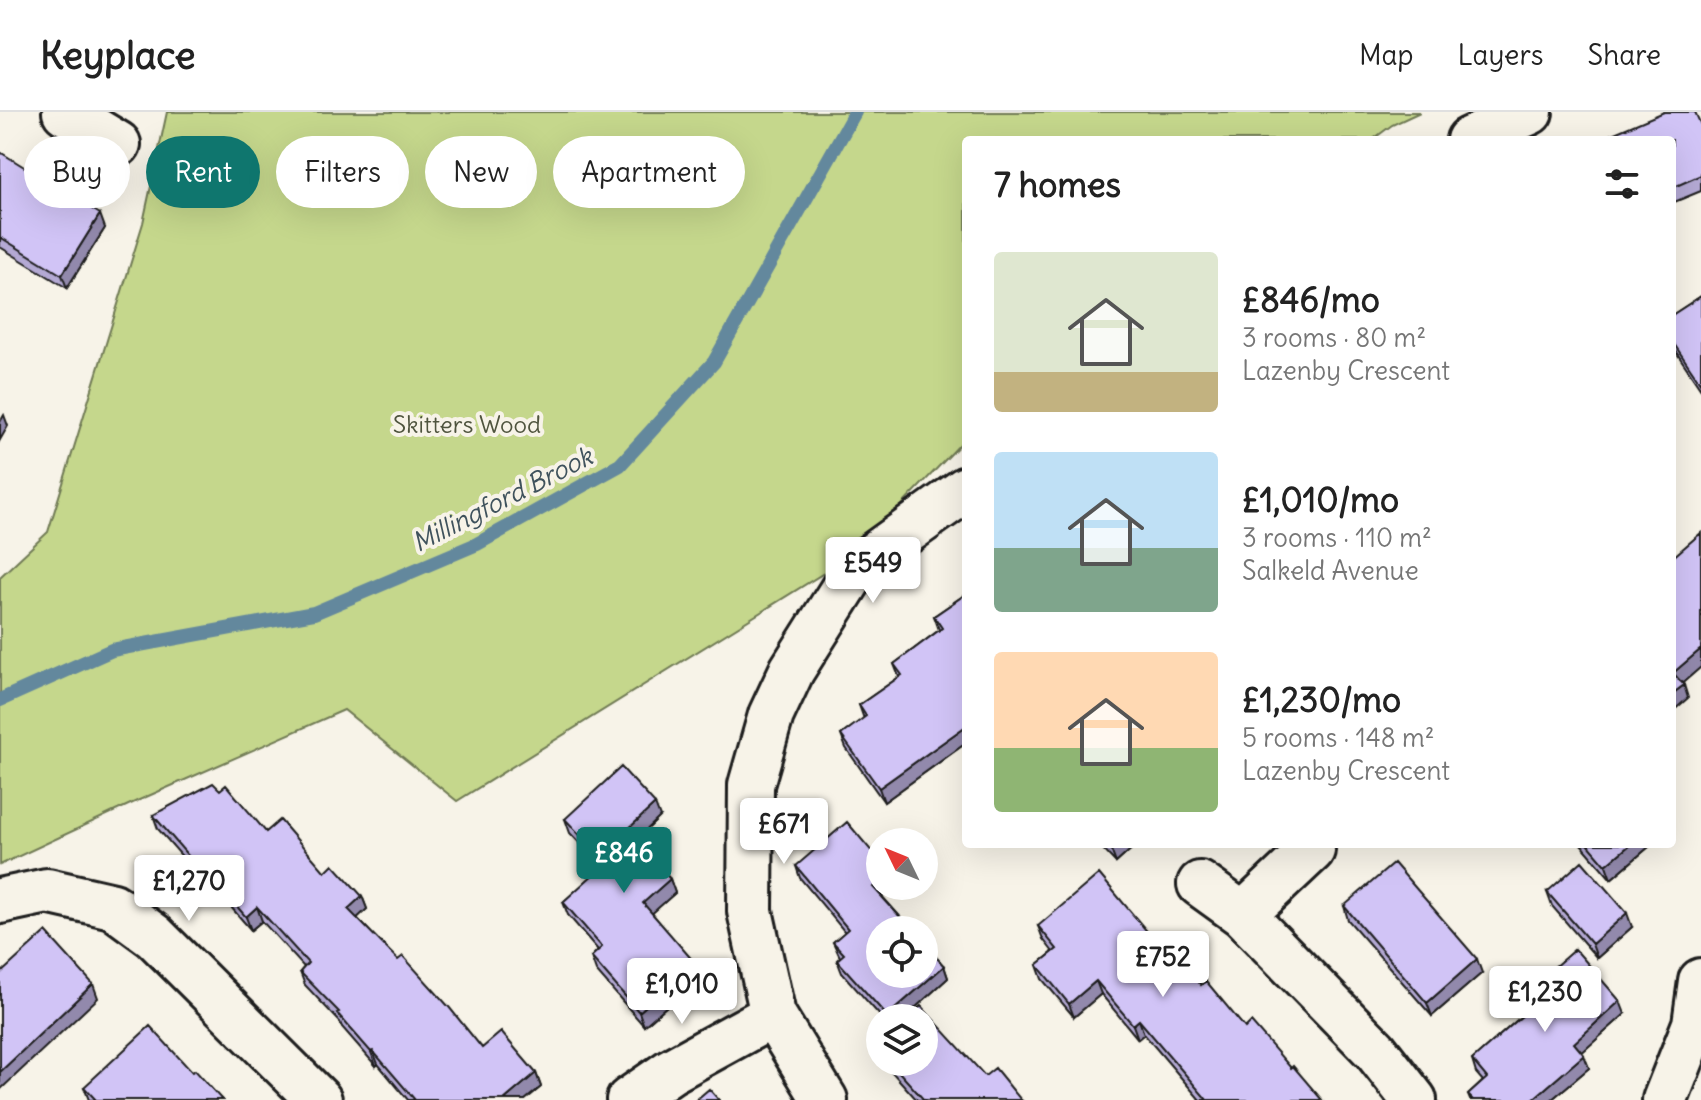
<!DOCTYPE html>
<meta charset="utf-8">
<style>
:root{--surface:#fff;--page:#f6f6f6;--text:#222;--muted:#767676;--line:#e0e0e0;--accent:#0f766e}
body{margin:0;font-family:Delius,sans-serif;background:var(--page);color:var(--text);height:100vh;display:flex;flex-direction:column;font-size:30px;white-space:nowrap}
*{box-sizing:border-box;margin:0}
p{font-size:26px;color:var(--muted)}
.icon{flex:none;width:44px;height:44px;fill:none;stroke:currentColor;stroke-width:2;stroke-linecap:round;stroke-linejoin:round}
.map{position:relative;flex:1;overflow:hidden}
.drawer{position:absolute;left:962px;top:24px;width:714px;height:712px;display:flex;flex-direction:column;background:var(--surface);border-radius:8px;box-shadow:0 8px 32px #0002}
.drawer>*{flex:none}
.guide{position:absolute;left:24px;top:24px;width:760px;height:72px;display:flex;gap:16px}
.needle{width:52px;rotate:313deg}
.tools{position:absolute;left:866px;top:716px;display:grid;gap:16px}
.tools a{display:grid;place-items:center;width:72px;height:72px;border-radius:50%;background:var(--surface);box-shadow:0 8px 32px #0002;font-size:40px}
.price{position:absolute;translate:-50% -68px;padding:0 18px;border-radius:8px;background:#fff;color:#222;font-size:26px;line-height:52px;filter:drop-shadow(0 2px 4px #0008)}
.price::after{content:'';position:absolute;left:50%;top:48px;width:24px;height:18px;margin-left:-12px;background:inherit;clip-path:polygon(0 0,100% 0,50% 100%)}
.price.active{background:var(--accent);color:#fff}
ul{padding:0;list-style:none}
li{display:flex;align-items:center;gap:24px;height:200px;padding:0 32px}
li span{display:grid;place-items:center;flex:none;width:224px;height:160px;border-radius:8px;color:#555}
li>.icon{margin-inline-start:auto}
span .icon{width:96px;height:96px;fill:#fffc;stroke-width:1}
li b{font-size:34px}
h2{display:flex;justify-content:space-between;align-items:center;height:96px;padding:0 32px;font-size:34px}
.pill{padding:0 28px;border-radius:36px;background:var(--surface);box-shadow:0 8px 32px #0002;font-size:28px;line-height:72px}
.pill.active{background:var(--accent);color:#fff}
header{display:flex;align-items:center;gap:48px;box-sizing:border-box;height:112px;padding:0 40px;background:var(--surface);border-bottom:2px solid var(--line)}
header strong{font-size:38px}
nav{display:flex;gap:44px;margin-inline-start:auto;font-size:28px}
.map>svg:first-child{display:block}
.green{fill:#c5d78c;stroke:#707a54;stroke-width:2}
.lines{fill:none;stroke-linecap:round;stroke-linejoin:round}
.stream{stroke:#63889d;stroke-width:14}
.minor-casing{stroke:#1c1c1c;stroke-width:50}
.minor{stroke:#f7f3e8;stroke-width:44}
.wall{fill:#b4a9d4;stroke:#1c1c1c;stroke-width:2}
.shaded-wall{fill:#9289ac;stroke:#1c1c1c;stroke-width:2}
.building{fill:#d1c4f6;stroke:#1c1c1c;stroke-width:2}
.labels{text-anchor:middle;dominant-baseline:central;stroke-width:8;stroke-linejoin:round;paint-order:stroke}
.park-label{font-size:24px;fill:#4f543e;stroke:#f7f3e8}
.water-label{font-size:26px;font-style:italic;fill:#3f525c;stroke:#f7f3e8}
</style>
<header>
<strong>Keyplace</strong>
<nav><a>Map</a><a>Layers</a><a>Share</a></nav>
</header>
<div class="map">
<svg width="1701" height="988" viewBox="0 0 1701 988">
<rect width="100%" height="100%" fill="#f7f3e8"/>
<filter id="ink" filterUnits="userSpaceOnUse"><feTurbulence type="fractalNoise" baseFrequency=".0125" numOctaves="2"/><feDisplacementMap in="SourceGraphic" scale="16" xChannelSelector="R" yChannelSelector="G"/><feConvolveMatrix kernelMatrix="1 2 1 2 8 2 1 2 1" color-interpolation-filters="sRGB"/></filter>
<g filter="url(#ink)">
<path class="green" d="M 167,0 L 1420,0 L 1392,13 L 1372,28 L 966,28 L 966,326 L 856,441 L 457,689 L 344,598 L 137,689 L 0,753 L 0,465 L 48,420 L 143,111 Z"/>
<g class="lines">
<path class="stream" d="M 0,588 L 112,538 L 314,501 L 477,432 L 620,353 L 714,250 L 855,0"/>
<g class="minor-casing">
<path id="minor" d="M 65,0 L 118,32
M 1469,28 L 1530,0
M 1200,772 L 1243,803 L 1375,938 L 1414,988
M 0,789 L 47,779 L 113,794 L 154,824 L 319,988
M 1243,803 L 1312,738
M 629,988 L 671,959 L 773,903
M 825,988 L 773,903 L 750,799 L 751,673 L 771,603 L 792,558 L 857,455 L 966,377
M 1665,988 L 1695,912 L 1701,869"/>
</g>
<use href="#minor" class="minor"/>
</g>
<path class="wall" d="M 1701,13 L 1701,79 L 1672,91 L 1672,28 Z
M 0,40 L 105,116 L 67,176 L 0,135 Z
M 1701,184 L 1701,277 L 1672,234 L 1672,203 Z
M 966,482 L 966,631 L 884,690 L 846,636 L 841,623 L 864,607 L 859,593 L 899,565 L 894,552 L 939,518 L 934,504 Z
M 153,703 L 266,720 L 325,760 L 362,784 L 367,797 L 357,806 L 482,936 L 536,961 L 541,975 L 525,988 L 408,988 L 378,952 L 376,954 L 342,915 L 340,910 L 305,873 L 300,860 L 304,855 L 262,809 L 251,818 L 210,771 L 207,773 L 158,717 Z
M 660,705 L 636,728 L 670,767 L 675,781 L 652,801 L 700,865 L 644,914 L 596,859 L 591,845 L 598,838 L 568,803 L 563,790 L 602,755 L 570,721 L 565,707 Z
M 1098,732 L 1137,732 L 1116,751 Z
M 1581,732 L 1649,732 L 1650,734 L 1611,767 Z
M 796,754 L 882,784 L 944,854 L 948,866 L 904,906 L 882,906 L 842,861 L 837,848 L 840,845 L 833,830 L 845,820 L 800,766 Z
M 1547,780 L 1632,815 L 1597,846 L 1552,794 Z
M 1344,794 L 1482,861 L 1432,904 L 1348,808 Z
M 1038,814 L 1155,829 L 1245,916 L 1291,956 L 1322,988 L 1200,988 L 1144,922 L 1138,927 L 1101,882 L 1074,905 L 1042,867 L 1037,853 L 1053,840 L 1043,827 Z
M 1538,869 L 1625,902 L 1582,940 L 1589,956 L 1551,988 L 1470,988 L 1468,983 L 1483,969 L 1476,961 L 1472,948 L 1544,884 Z
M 883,950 L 924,950 L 985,964 L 1021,988 L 917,988 Z
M 192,960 L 222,988 L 89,988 L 84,975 Z"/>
<path class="shaded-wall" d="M 100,102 L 105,116 L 67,176 L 62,163 Z
M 4,303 L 8,314 L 0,328 L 0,310 Z
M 1701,537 L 1701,555 L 1678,575 L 1673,561 Z
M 1684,573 L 1688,586 L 1672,600 L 1672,582 Z
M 966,614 L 966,631 L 884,690 L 879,676 Z
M 655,692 L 660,705 L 632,732 L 627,718 Z
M 1117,732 L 1137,732 L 1116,751 L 1111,738 Z
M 1631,732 L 1649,732 L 1650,734 L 1611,767 L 1606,753 Z
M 205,757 L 210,771 L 207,773 L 202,760 Z
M 670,767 L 675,781 L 648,805 L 643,791 Z
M 880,769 L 880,774 L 894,774 L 878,787 L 873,775 Z
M 362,784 L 367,797 L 353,810 L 348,797 Z
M 257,795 L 262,809 L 251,818 L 246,805 Z
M 1627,801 L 1632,815 L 1597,846 L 1592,832 Z
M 1477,847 L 1482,861 L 1432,904 L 1427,891 Z
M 695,851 L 700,865 L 644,914 L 639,900 Z
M 944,854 L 948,866 L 904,906 L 888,906 L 887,904 Z
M 1096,869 L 1101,882 L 1074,905 L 1069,892 Z
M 93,872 L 98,886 L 0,978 L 0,960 Z
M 1620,889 L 1625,902 L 1578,944 L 1574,931 Z
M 1139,908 L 1144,922 L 1138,927 L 1133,913 Z
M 373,939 L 378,952 L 376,954 L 371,940 Z
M 1584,943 L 1589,956 L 1551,988 L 1532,988 Z
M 536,961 L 541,975 L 525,988 L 504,988 Z"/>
<path class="building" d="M 1664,0 L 1695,0 L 1701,13 L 1701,63 L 1672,76 L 1672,28 L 1598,28 Z
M 0,40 L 100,102 L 62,163 L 0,125 Z
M 1701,184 L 1701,272 L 1672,229 L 1672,203 Z
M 1701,421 L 1701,537 L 1673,561 L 1684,573 L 1672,582 L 1672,446 Z
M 966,482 L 966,614 L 879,676 L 841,623 L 866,604 L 859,593 L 902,563 L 894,552 L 942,516 L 934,504 Z
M 621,655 L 655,692 L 627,718 L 670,767 L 643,791 L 695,851 L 639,900 L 591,845 L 602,835 L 563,790 L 606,751 L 565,707 Z
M 213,671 L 220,678 L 226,673 L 266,720 L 280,708 L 325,760 L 333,752 L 362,784 L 348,797 L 398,848 L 403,844 L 449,895 L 482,936 L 501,920 L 536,961 L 504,988 L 415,988 L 373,939 L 371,940 L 337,901 L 339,900 L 300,860 L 308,851 L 257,795 L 246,805 L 205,757 L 202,760 L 153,703 Z
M 847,710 L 880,749 L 880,769 L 873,775 L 912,818 L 880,818 L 880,862 L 924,862 L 924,831 L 944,854 L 887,904 L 837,848 L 844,842 L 833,830 L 848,817 L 796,754 Z
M 1106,732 L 1117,732 L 1111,738 Z
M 1588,732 L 1631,732 L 1606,753 Z
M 1582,749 L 1627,801 L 1592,832 L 1547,780 Z
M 1394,751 L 1477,847 L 1427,891 L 1344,794 Z
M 1099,762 L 1155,829 L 1161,825 L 1201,873 L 1206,869 L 1245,916 L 1251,910 L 1291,956 L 1293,954 L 1322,988 L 1207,988 L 1139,908 L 1133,913 L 1096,869 L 1069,892 L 1037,853 L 1057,837 L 1038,814 Z
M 46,820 L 93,872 L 0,960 L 0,862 Z
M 1575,837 L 1620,889 L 1574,931 L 1584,943 L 1532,988 L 1473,988 L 1468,983 L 1487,966 L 1472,948 L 1548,881 L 1538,869 Z
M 921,894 L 985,964 L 995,956 L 1021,988 L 924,988 L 890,950 L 924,950 L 924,906 L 907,906 Z
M 150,914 L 192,960 L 195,958 L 222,988 L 96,988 L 84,975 Z
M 709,977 L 719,988 L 696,988 Z"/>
</g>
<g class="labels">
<g class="park-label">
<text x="467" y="312">Skitters Wood</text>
</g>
<g class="water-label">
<text transform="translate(502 387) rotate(-27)">Millingford Brook</text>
</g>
</g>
</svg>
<div class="tools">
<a><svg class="needle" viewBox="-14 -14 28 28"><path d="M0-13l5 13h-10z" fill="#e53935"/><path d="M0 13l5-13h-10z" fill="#767676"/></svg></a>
<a><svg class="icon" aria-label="locate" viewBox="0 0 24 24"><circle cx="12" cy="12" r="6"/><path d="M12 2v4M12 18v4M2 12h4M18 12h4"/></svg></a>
<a><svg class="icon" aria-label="layers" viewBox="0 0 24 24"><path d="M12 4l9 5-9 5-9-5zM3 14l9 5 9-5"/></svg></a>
</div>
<b class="price" style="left:873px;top:493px">£549</b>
<b class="price" style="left:784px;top:754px">£671</b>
<b class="price active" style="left:624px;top:783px">£846</b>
<b class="price" style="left:189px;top:811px">£1,270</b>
<b class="price" style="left:1163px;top:887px">£752</b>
<b class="price" style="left:682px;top:914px">£1,010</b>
<b class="price" style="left:1545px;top:922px">£1,230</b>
<div class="guide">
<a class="pill">Buy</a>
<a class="pill active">Rent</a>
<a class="pill">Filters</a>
<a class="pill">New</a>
<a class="pill">Apartment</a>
</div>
<section class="drawer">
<h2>7 homes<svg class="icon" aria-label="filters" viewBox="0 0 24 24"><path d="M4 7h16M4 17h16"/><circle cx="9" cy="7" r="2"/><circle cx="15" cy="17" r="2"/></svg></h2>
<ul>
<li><span style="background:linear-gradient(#dfe7d0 75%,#c2b280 0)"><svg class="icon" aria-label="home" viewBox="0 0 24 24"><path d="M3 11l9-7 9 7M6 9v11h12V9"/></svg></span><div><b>£846/mo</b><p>3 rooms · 80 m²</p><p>Lazenby Crescent</p></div></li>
<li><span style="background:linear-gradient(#bfe0f5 60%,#7fa58c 0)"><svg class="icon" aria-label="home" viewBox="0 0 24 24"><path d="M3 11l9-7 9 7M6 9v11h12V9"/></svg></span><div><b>£1,010/mo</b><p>3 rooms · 110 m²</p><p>Salkeld Avenue</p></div></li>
<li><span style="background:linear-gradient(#ffd9b3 60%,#8fb573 0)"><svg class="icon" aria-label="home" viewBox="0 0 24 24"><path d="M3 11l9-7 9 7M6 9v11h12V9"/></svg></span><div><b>£1,230/mo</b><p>5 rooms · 148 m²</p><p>Lazenby Crescent</p></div></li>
</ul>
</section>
</div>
